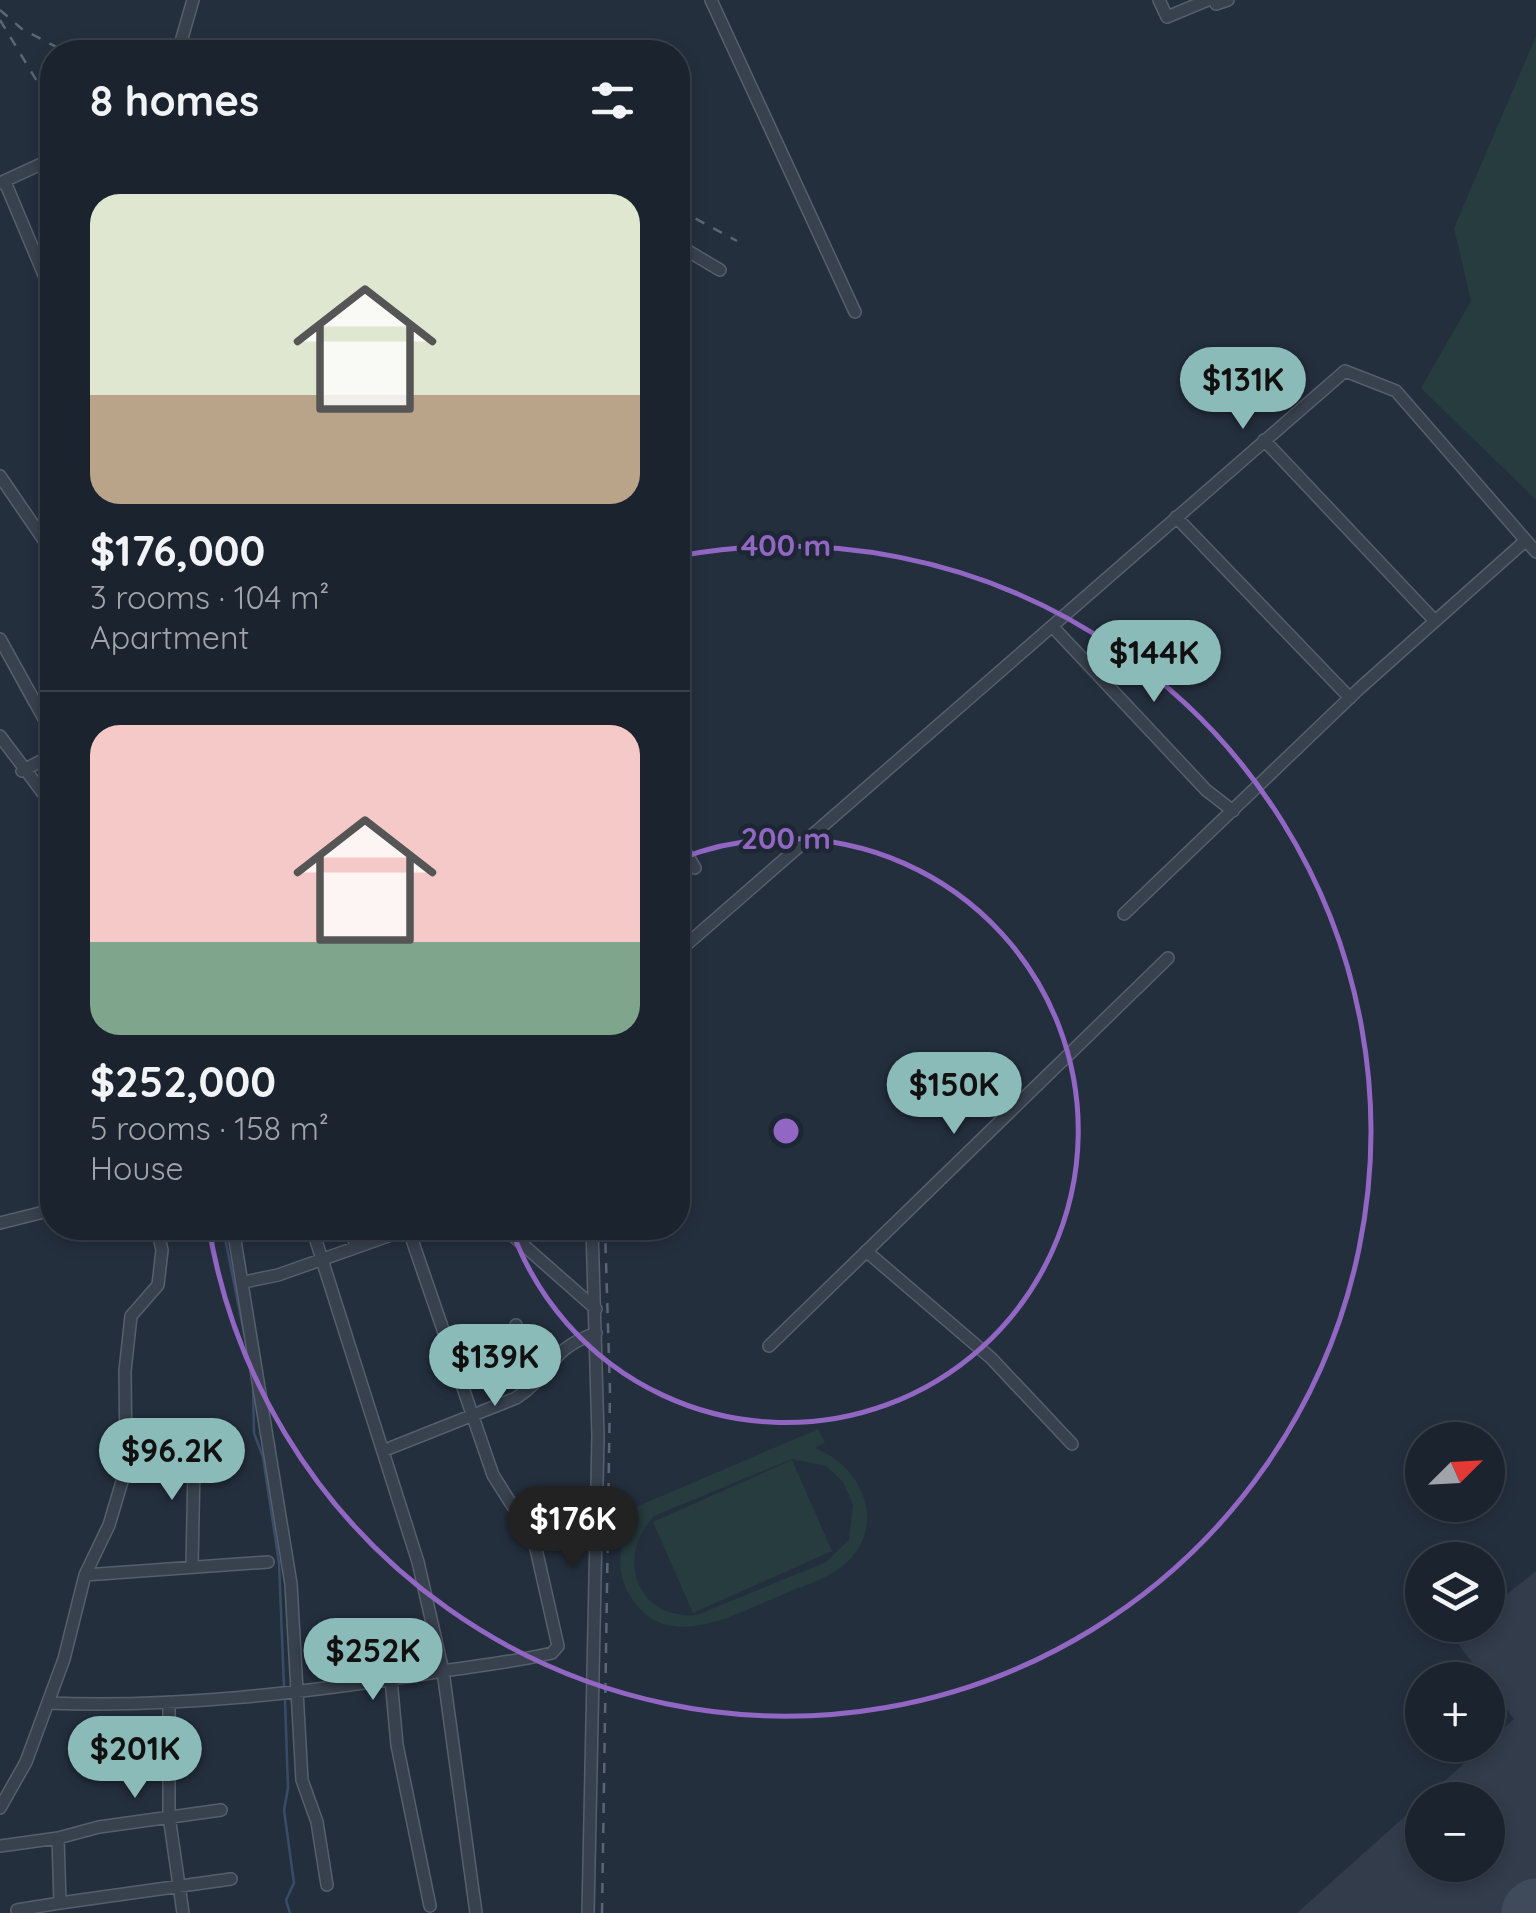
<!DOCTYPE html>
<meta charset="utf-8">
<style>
:root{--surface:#1b232e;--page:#242b36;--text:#f1f3f6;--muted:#a0a4aa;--line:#39404a;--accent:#8bbbb9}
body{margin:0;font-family:Quicksand,sans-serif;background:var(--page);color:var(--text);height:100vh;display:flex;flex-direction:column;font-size:38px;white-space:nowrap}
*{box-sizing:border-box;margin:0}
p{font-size:32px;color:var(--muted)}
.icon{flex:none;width:55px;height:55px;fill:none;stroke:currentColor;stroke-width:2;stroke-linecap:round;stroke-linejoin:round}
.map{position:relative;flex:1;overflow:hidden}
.sheet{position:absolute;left:40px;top:40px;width:650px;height:1200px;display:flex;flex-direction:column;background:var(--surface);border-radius:40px;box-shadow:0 5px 15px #0003,0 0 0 2px var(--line)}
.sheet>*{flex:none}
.needle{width:65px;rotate:66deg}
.fabs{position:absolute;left:1405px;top:1422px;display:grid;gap:20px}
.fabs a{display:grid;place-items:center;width:100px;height:100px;border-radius:50%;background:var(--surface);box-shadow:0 5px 15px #0003,0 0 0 2px var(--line);font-size:50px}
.price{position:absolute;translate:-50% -85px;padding:0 22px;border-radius:35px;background:var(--accent);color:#111;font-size:32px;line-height:65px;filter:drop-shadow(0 2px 5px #0008)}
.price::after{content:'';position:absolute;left:50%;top:60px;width:30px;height:22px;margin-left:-15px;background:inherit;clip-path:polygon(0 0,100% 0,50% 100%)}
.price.on{background:#222;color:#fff}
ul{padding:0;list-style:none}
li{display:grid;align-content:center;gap:20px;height:530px;padding:0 50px}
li+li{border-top:2px solid var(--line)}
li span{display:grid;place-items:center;height:310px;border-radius:30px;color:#555}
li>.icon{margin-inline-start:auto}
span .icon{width:180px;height:180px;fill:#fffc;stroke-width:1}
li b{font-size:42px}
h2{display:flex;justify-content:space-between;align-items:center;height:120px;padding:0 50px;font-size:42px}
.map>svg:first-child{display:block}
.airport{fill:#323c4b}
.green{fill:#263c3f;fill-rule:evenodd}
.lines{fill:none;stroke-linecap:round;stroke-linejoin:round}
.stream{stroke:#394c67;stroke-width:2.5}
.runway{stroke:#3f4a5a;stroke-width:65}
.minor-casing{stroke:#565f6c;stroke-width:14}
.minor{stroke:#38414e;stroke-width:11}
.rail{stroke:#5a6575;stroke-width:2.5;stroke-dasharray:10 10;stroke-linecap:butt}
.ring{fill:none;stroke:#9266c3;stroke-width:5}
.centre{fill:#9266c3;stroke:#1d2633;stroke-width:5}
.ring-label{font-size:30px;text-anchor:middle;font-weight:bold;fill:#9266c3;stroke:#1d2633;stroke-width:9;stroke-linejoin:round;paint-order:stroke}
</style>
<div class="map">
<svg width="1536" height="1913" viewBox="0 0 1536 1913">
<rect width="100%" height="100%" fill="#242f3e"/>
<path class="airport" d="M 1536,1571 L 1536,1913 L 1297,1913 L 1422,1801 L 1422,1865 L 1488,1865 L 1488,1800 L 1423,1800 L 1514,1719 L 1453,1637 L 1468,1625 L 1488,1625 L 1488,1609 Z"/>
<path class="green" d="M 1536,36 L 1536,500 L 1421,388 L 1471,301 L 1454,228 Z
M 818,1429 L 825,1442 L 815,1448 C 862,1466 888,1525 846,1563 C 827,1580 799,1587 777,1597 C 729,1617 662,1655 628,1592 C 615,1567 619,1543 633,1520 L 629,1510 ZM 792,1459 L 826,1466 L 843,1482 L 853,1504 L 849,1540 L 826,1562 L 697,1615 C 636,1620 615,1557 654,1516 Z
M 792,1460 L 832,1551 L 693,1613 L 653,1522 Z"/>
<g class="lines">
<path class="stream" d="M 10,669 L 30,706
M 223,1228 L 248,1353
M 253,1386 L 254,1433 L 263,1457 L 279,1563 L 284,1687
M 285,1700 L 288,1788 L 284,1810 L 294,1883 L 286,1900 L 290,1913"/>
<path class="runway" d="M 1534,1913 L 1536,1911"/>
<g class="minor-casing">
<path id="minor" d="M 711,0 L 855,312
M 1159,0 L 1167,17 L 1208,0
M 1215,0 L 1216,4 L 1228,0
M 178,52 L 193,0
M 5,182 L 52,294
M 0,183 L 52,159
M 678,245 L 720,270
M 1264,440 L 1435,621
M 0,476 L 52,552
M 1176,517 L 1350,698
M 1052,626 L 1206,790 L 1233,811
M 0,639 L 52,733
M 0,736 L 52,805
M 22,771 L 52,755
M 678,839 L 695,868
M 1124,914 L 1360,688 L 1524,542
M 678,952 L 1345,371 L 1396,391 L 1536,552
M 0,1223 L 52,1210
M 233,1228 L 291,1584 L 302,1780 L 317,1822 L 327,1885
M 312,1228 L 418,1562 L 443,1671 L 476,1913
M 351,1228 L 356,1247
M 504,1228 L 596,1309
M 866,1251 L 991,1358 L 1072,1444
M 244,1282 L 278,1275 L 408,1229
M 516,1325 L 538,1380
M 769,1346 L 1168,958
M 385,1450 L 516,1398 C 555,1373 545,1351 596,1333
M 126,1468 L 194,1468 L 192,1565
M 85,1575 L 268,1562
M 391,1679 L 397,1745 L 430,1906
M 169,1702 L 169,1816 L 183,1913
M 48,1703 C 176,1708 304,1693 431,1673 C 472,1666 511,1663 552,1653 L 558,1646 L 534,1540 L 493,1475 L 408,1228
M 0,1808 L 26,1762 L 64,1659 L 85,1575 L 109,1525 L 126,1468 L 125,1371 L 131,1316 L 158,1285 L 162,1250 L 157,1228
M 58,1838 L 99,1827 L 221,1810
M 0,1846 L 58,1838 L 60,1903 L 17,1910
M 60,1903 L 231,1879
M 588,1913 L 598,1436 L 592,1228"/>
</g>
<use href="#minor" class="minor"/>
<path class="rail" d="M 0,10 L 22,29 L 66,52
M 0,20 L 52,106
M 678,209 L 737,241
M 602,1913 L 610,1392 L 605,1228"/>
</g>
<g class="ring">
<path d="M679 859A292 292 0 1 1 511 1228"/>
<path d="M679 556A585 585 0 1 1 209 1228"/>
</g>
<circle cx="786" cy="1131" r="15" class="centre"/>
<g class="ring-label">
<text x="786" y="556">400 m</text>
<text x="786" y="849">200 m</text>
</g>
</svg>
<div class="fabs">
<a><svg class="needle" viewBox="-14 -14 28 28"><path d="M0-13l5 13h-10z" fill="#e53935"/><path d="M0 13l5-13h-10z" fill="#a0a4aa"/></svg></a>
<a><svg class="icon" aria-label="layers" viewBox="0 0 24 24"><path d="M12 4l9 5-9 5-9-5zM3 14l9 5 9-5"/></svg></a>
<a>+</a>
<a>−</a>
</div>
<b class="price" style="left:1243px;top:432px">$131K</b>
<b class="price" style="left:1154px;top:705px">$144K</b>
<b class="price" style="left:954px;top:1137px">$150K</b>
<b class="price" style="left:495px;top:1409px">$139K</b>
<b class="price" style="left:172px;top:1503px">$96.2K</b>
<b class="price on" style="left:573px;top:1571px">$176K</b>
<b class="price" style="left:373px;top:1703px">$252K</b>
<b class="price" style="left:135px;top:1801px">$201K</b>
<section class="sheet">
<h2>8 homes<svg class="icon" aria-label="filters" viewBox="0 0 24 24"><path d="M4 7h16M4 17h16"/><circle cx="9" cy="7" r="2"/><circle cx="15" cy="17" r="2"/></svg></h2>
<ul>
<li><span style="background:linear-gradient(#dfe7d0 65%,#b9a48a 0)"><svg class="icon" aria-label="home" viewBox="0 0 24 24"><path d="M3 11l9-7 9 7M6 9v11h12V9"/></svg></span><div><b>$176,000</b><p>3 rooms · 104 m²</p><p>Apartment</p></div></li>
<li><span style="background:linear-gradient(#f6c9c9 70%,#7fa58c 0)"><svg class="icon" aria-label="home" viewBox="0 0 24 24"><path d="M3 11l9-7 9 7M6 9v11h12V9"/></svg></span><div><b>$252,000</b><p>5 rooms · 158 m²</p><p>House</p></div></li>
</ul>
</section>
</div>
